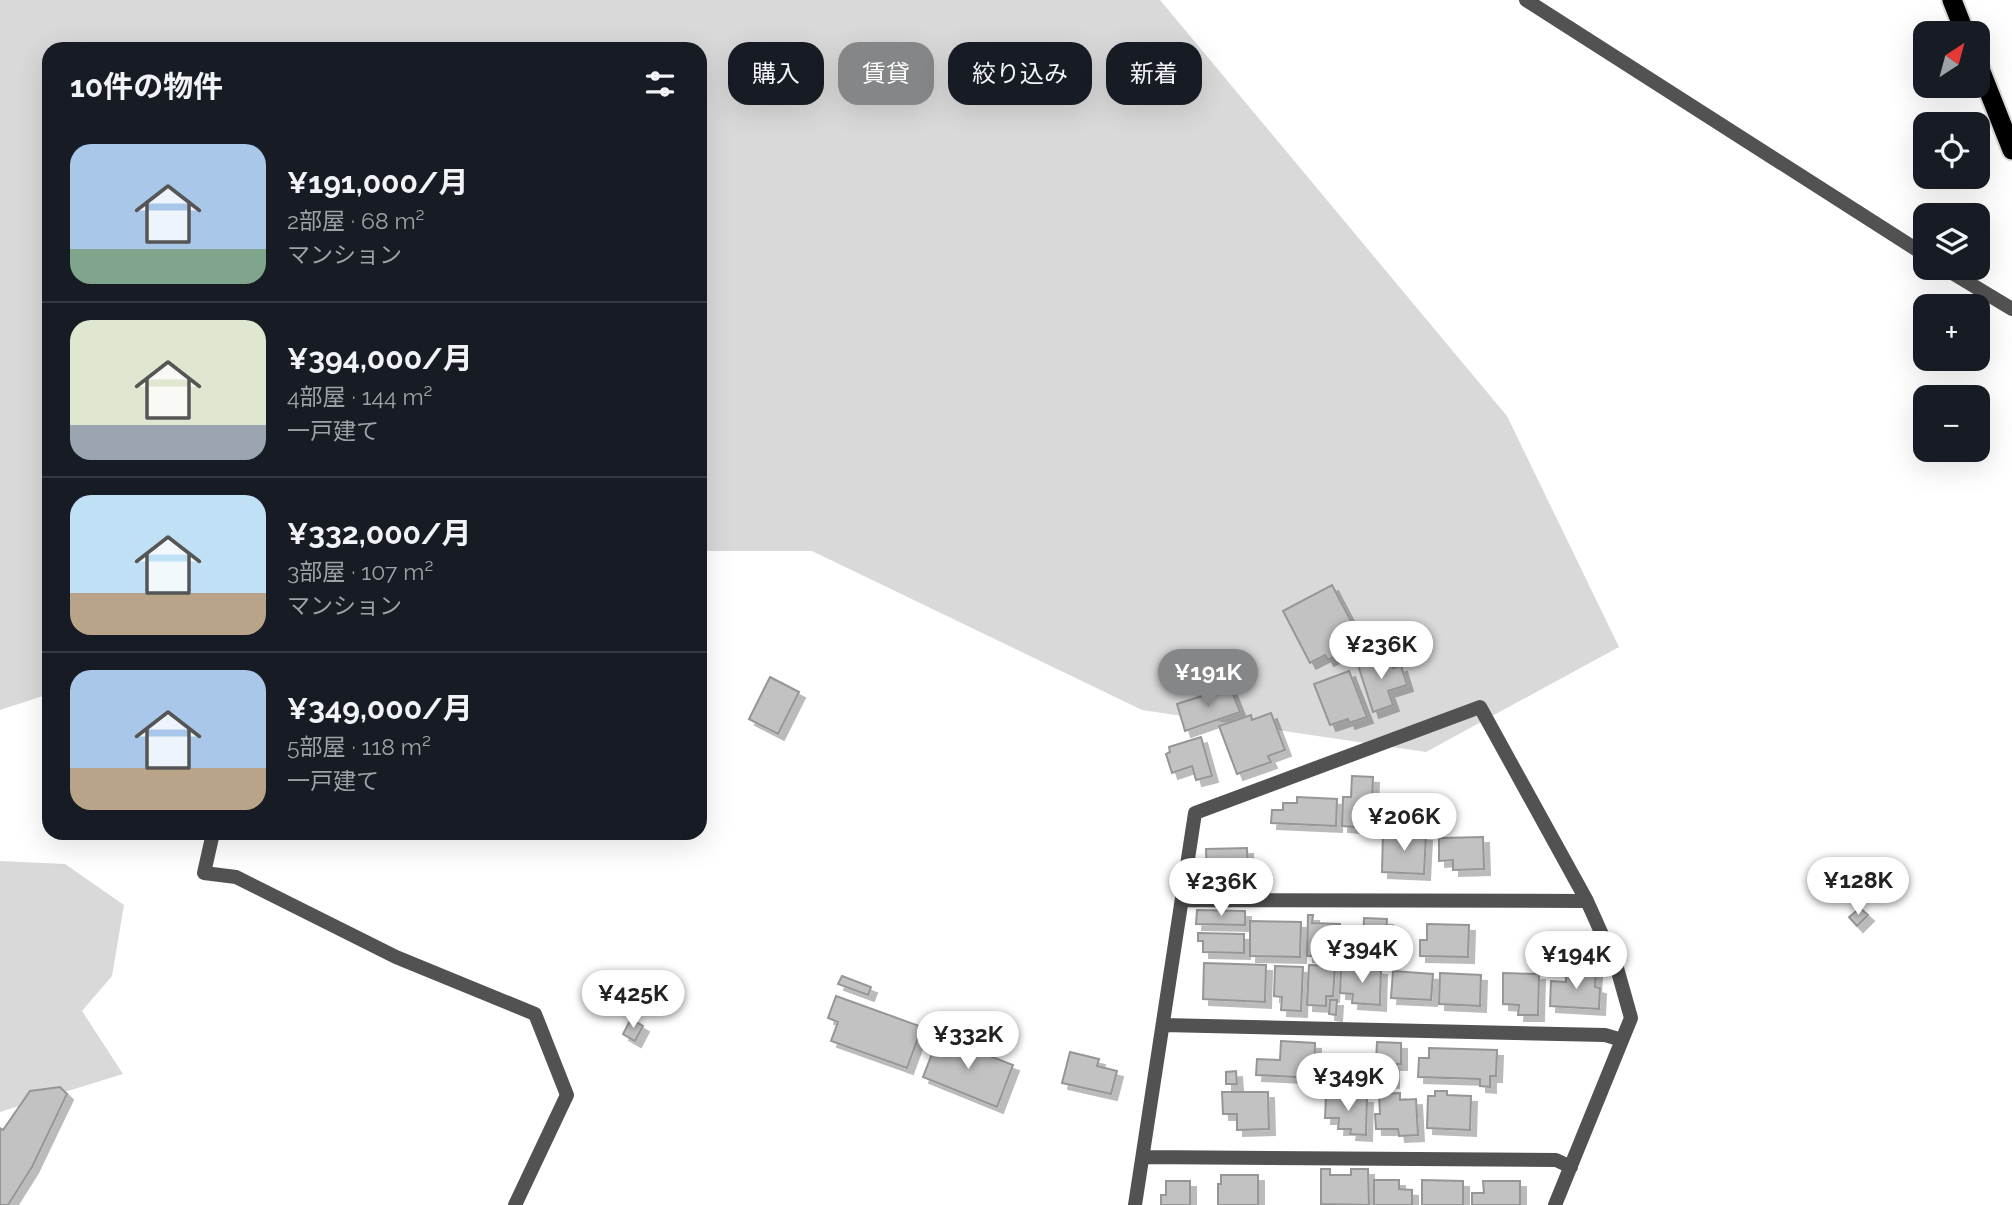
<!DOCTYPE html>
<html lang="ja">
<meta charset="utf-8">
<style>
:root{--surface:#171b24;--page:#20242c;--text:#f1f3f6;--muted:#9ea1a6;--line:#363941;--accent:#858687}
body{margin:0;font-family:Raleway,"Noto Sans JP",sans-serif;background:var(--page);color:var(--text);height:100vh;display:flex;flex-direction:column;font-size:26px;white-space:nowrap}
*{box-sizing:border-box;margin:0}
p{font-size:23px;color:var(--muted)}
.icon{flex:none;width:38px;height:38px;fill:none;stroke:currentColor;stroke-width:2;stroke-linecap:round;stroke-linejoin:round}
.map{position:relative;flex:1;overflow:hidden}
.sheet{position:absolute;left:42px;top:42px;width:665px;height:798px;display:flex;flex-direction:column;background:var(--surface);border-radius:21px;box-shadow:0 7px 28px #0002}
.sheet>*{flex:none}
.hud{position:absolute;left:728px;top:42px;width:665px;height:63px;display:flex;gap:14px}
.needle{width:46px;rotate:36deg}
.fabs{position:absolute;left:1913px;top:21px;display:grid;gap:14px}
.fabs a{display:grid;place-items:center;width:77px;height:77px;border-radius:14px;background:var(--surface);box-shadow:0 7px 28px #0002;font-size:35px}
.price{position:absolute;translate:-50% -60px;padding:0 16px;border-radius:24px;background:#fff;color:#222;font-size:23px;line-height:46px;filter:drop-shadow(0 2px 4px #0008)}
.price::after{content:'';position:absolute;left:50%;top:42px;width:21px;height:16px;margin-left:-10px;background:inherit;clip-path:polygon(0 0,100% 0,50% 100%)}
.price.selected{background:var(--accent);color:#fff}
ul{padding:0;list-style:none}
li{display:flex;align-items:center;gap:21px;height:175px;padding:0 28px}
li+li{border-top:2px solid var(--line)}
li span{display:grid;place-items:center;flex:none;width:196px;height:140px;border-radius:21px;color:#555}
li>.icon{margin-inline-start:auto}
span .icon{width:84px;height:84px;fill:#fffc;stroke-width:1}
li b{font-size:30px}
h2{display:flex;justify-content:space-between;align-items:center;height:84px;padding:0 28px;font-size:30px}
.pill{padding:0 24px;border-radius:21px;background:var(--surface);box-shadow:0 7px 28px #0002;font-size:24px;line-height:63px}
.pill.selected{background:var(--accent);color:#fff}
.map>svg:first-child{display:block}
.green{fill:#d9d9d9}
.building{fill:#c2c2c2;stroke:#969696;stroke-width:2;filter:url(#shadow)}
.lines{fill:none;stroke-linecap:round;stroke-linejoin:round}
.trunk-casing{stroke:#dbdbdb;stroke-width:23}
.minor{stroke:#525252;stroke-width:14}
.trunk{stroke:#000;stroke-width:19}
</style>
<div class="map">
<svg width="2012" height="1205" viewBox="0 0 2012 1205">
<defs>
<filter id="shadow"><feDropShadow dx="6" dy="6" stdDeviation="0" flood-color="#0004"/></filter>
</defs>
<rect width="100%" height="100%" fill="#fff"/>
<path class="green" d="M 0,0 L 1160,0 L 1507,416 L 1619,647 L 1426,752 L 1142,710 L 812,551 L 700,551 L 700,49 L 49,49 L 49,694 L 0,710 Z
M 0,861 L 65,864 L 124,905 L 112,976 L 82,1011 L 123,1074 L 0,1112 Z"/>
<path class="building" d="M 1332,585 L 1362,642 L 1328,660 L 1325,655 L 1310,663 L 1283,611 Z
M 1389,655 L 1393,668 L 1401,666 L 1407,685 L 1388,691 L 1393,705 L 1373,712 L 1358,665 Z
M 1349,671 L 1367,717 L 1349,723 L 1348,719 L 1330,725 L 1314,684 Z
M 770,677 L 799,692 L 778,734 L 749,719 Z
M 1230,687 L 1240,712 L 1185,731 L 1177,704 Z
M 1271,713 L 1285,750 L 1268,756 L 1271,762 L 1237,774 L 1219,726 L 1251,715 L 1252,720 Z
M 1201,737 L 1212,776 L 1196,780 L 1192,766 L 1172,773 L 1166,754 L 1170,752 L 1169,747 Z
M 1352,776 L 1373,777 L 1371,828 L 1342,826 L 1343,797 L 1351,797 Z
M 1297,797 L 1337,799 L 1336,826 L 1271,823 L 1272,810 L 1283,810 L 1283,803 L 1297,803 Z
M 1383,833 L 1426,835 L 1424,874 L 1382,872 Z
M 1483,837 L 1484,869 L 1453,870 L 1453,860 L 1439,861 L 1439,838 Z
M 1247,848 L 1248,874 L 1207,875 L 1206,849 Z
M 1860,908 L 1868,915 L 1857,926 L 1849,917 Z
M 1197,910 L 1245,911 L 1245,925 L 1196,924 Z
M 1308,915 L 1313,915 L 1312,923 L 1340,924 L 1339,957 L 1307,956 Z
M 1364,918 L 1387,919 L 1386,933 L 1397,933 L 1396,956 L 1363,955 Z
M 1250,921 L 1301,922 L 1300,957 L 1250,956 Z
M 1427,924 L 1469,925 L 1468,957 L 1420,956 L 1420,940 L 1427,940 Z
M 1198,933 L 1244,934 L 1244,953 L 1203,952 L 1203,941 L 1198,941 Z
M 1204,963 L 1266,965 L 1265,1002 L 1203,999 Z
M 1309,965 L 1335,966 L 1333,996 L 1326,996 L 1326,1006 L 1307,1005 Z
M 1275,966 L 1303,967 L 1301,1011 L 1281,1010 L 1282,997 L 1274,996 Z
M 1341,967 L 1381,969 L 1380,1005 L 1352,1003 L 1353,994 L 1340,993 Z
M 1566,970 L 1596,972 L 1595,987 L 1600,988 L 1599,1009 L 1550,1006 L 1551,981 L 1566,982 Z
M 1393,971 L 1433,974 L 1431,1000 L 1391,998 Z
M 1440,973 L 1481,975 L 1480,1006 L 1439,1004 Z
M 1503,973 L 1539,974 L 1538,1015 L 1518,1015 L 1519,1005 L 1503,1004 Z
M 842,976 L 871,987 L 868,995 L 838,984 Z
M 836,996 L 922,1027 L 907,1068 L 831,1041 L 838,1022 L 828,1018 Z
M 1330,1000 L 1337,1000 L 1336,1015 L 1329,1014 Z
M 631,1019 L 643,1026 L 635,1041 L 623,1034 Z
M 939,1036 L 1013,1065 L 997,1107 L 923,1077 Z
M 1281,1041 L 1315,1043 L 1314,1078 L 1256,1075 L 1257,1059 L 1280,1060 Z
M 1377,1042 L 1401,1043 L 1401,1064 L 1393,1064 L 1393,1082 L 1375,1081 Z
M 1429,1048 L 1497,1050 L 1496,1076 L 1490,1076 L 1490,1087 L 1480,1086 L 1480,1079 L 1418,1077 L 1419,1058 L 1429,1058 Z
M 1070,1052 L 1099,1059 L 1097,1066 L 1117,1071 L 1111,1094 L 1062,1083 Z
M 1236,1071 L 1237,1084 L 1226,1084 L 1226,1072 Z
M 60,1087 L 67,1094 L 32,1167 L 8,1205 L 0,1205 L 0,1128 L 3,1130 L 30,1091 Z
M 1435,1091 L 1447,1091 L 1447,1095 L 1471,1096 L 1470,1130 L 1427,1128 L 1428,1096 L 1435,1096 Z
M 1222,1092 L 1268,1092 L 1269,1129 L 1237,1130 L 1237,1114 L 1223,1114 Z
M 1400,1093 L 1400,1100 L 1416,1099 L 1418,1135 L 1399,1136 L 1398,1129 L 1376,1129 L 1375,1114 L 1380,1114 L 1379,1094 Z
M 1326,1095 L 1367,1097 L 1366,1135 L 1350,1134 L 1351,1129 L 1338,1129 L 1339,1118 L 1325,1118 Z
M 1321,1169 L 1330,1169 L 1330,1175 L 1351,1175 L 1351,1169 L 1368,1169 L 1369,1205 L 1321,1204 Z
M 1221,1175 L 1258,1175 L 1258,1205 L 1218,1205 L 1218,1184 L 1221,1184 Z
M 1374,1180 L 1399,1180 L 1399,1189 L 1412,1190 L 1412,1205 L 1374,1205 Z
M 1422,1180 L 1463,1181 L 1463,1205 L 1422,1205 Z
M 1166,1181 L 1190,1181 L 1190,1205 L 1161,1205 L 1161,1195 L 1166,1195 Z
M 1483,1181 L 1520,1181 L 1520,1205 L 1472,1205 L 1472,1193 L 1484,1193 Z"/>
<g class="lines">
<g class="trunk-casing">
<path id="trunk" d="M 1952,0 L 1965,33
M 1978,64 L 2012,150"/>
</g>
<path class="minor" d="M 1526,0 L 1925,255
M 1944,268 L 2012,309
M 213,833 L 204,873 L 236,877 L 396,957 L 535,1014 L 567,1095 L 515,1205
M 1183,900 L 1587,901
M 1163,1025 L 1605,1035 L 1622,1040
M 1143,1157 L 1556,1160 L 1571,1167
M 1135,1205 L 1195,813 L 1480,707 L 1587,901 L 1617,968 L 1631,1018 L 1555,1205"/>
<use href="#trunk" class="trunk"/>
</g>
</svg>
<div class="fabs">
<a><svg class="needle" viewBox="-14 -14 28 28"><path d="M0-13l5 13h-10z" fill="#e53935"/><path d="M0 13l5-13h-10z" fill="#9ea1a6"/></svg></a>
<a><svg class="icon" aria-label="locate" viewBox="0 0 24 24"><circle cx="12" cy="12" r="6"/><path d="M12 2v4M12 18v4M2 12h4M18 12h4"/></svg></a>
<a><svg class="icon" aria-label="layers" viewBox="0 0 24 24"><path d="M12 4l9 5-9 5-9-5zM3 14l9 5 9-5"/></svg></a>
<a>+</a>
<a>−</a>
</div>
<b class="price" style="left:1381px;top:681px">¥236K</b>
<b class="price selected" style="left:1208px;top:709px">¥191K</b>
<b class="price" style="left:1404px;top:853px">¥206K</b>
<b class="price" style="left:1858px;top:917px">¥128K</b>
<b class="price" style="left:1221px;top:918px">¥236K</b>
<b class="price" style="left:1362px;top:985px">¥394K</b>
<b class="price" style="left:1576px;top:991px">¥194K</b>
<b class="price" style="left:633px;top:1030px">¥425K</b>
<b class="price" style="left:968px;top:1071px">¥332K</b>
<b class="price" style="left:1348px;top:1113px">¥349K</b>
<div class="hud">
<a class="pill">購入</a>
<a class="pill selected">賃貸</a>
<a class="pill">絞り込み</a>
<a class="pill">新着</a>
</div>
<section class="sheet">
<h2>10件の物件<svg class="icon" aria-label="filters" viewBox="0 0 24 24"><path d="M4 7h16M4 17h16"/><circle cx="9" cy="7" r="2"/><circle cx="15" cy="17" r="2"/></svg></h2>
<ul>
<li><span style="background:linear-gradient(#a9c7e8 75%,#7fa58c 0)"><svg class="icon" aria-label="home" viewBox="0 0 24 24"><path d="M3 11l9-7 9 7M6 9v11h12V9"/></svg></span><div><b>¥191,000/月</b><p>2部屋 · 68 m²</p><p>マンション</p></div></li>
<li><span style="background:linear-gradient(#dfe7d0 75%,#9aa5b1 0)"><svg class="icon" aria-label="home" viewBox="0 0 24 24"><path d="M3 11l9-7 9 7M6 9v11h12V9"/></svg></span><div><b>¥394,000/月</b><p>4部屋 · 144 m²</p><p>一戸建て</p></div></li>
<li><span style="background:linear-gradient(#bfe0f5 70%,#b9a48a 0)"><svg class="icon" aria-label="home" viewBox="0 0 24 24"><path d="M3 11l9-7 9 7M6 9v11h12V9"/></svg></span><div><b>¥332,000/月</b><p>3部屋 · 107 m²</p><p>マンション</p></div></li>
<li><span style="background:linear-gradient(#a9c7e8 70%,#b9a48a 0)"><svg class="icon" aria-label="home" viewBox="0 0 24 24"><path d="M3 11l9-7 9 7M6 9v11h12V9"/></svg></span><div><b>¥349,000/月</b><p>5部屋 · 118 m²</p><p>一戸建て</p></div></li>
</ul>
</section>
</div>
